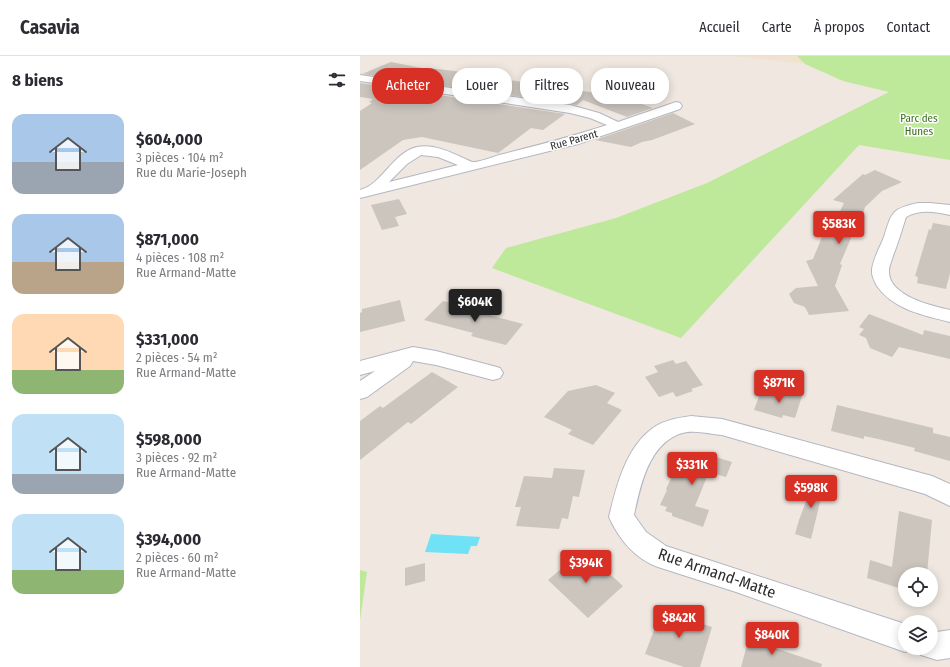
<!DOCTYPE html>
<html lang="fr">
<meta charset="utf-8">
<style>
:root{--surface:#fff;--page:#f7f7f7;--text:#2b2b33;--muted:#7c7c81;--line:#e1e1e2;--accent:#d93025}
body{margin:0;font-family:"Fira Sans Condensed",sans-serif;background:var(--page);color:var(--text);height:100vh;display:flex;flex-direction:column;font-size:15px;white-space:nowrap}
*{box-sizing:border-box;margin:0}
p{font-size:13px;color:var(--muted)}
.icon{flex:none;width:22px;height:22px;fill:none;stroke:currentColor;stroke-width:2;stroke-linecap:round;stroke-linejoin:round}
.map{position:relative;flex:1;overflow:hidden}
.sheet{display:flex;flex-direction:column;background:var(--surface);width:360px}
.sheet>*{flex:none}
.top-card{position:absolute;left:12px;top:12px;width:380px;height:36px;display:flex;gap:8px}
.tools{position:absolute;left:538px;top:511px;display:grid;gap:8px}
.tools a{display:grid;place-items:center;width:40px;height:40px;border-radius:50%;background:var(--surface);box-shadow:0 2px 10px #0003;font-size:20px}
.price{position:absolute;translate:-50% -34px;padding:0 9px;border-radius:4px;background:var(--accent);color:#fff;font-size:13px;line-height:26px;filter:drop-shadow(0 1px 2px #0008)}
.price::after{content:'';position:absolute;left:50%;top:24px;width:12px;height:9px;margin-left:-6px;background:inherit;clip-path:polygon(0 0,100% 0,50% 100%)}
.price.current{background:#222;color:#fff}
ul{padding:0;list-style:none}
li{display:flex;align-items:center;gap:12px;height:100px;padding:0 12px}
li span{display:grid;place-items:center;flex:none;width:112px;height:80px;border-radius:12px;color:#555}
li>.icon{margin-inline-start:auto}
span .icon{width:48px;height:48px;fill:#fffc;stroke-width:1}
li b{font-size:17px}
h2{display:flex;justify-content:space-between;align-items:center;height:48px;padding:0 12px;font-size:17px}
.pill{padding:0 14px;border-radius:16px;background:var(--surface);box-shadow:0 2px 10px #0003;font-size:14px;line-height:36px}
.pill.current{background:var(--accent);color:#fff}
header{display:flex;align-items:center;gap:24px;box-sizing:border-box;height:56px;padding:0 20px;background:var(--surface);border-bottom:1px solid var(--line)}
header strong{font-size:19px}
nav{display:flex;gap:22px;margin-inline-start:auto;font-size:14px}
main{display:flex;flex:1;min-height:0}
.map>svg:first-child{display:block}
.education{fill:#f1e2cf}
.green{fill:#bee89a}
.water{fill:#6fe2f5}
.building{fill:#cbc5be}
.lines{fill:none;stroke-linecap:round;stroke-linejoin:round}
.minor-casing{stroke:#b3b7c1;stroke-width:2}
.minor{fill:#fff;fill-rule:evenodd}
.labels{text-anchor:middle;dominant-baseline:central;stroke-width:3;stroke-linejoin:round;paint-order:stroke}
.far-park-label{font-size:11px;fill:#357018;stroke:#fff}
.far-street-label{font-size:11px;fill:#2d2d2d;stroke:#fff}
.near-street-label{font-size:16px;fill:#2d2d2d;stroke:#fff}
</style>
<header>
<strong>Casavia</strong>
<nav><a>Accueil</a><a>Carte</a><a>À propos</a><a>Contact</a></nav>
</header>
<main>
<section class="sheet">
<h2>8 biens<svg class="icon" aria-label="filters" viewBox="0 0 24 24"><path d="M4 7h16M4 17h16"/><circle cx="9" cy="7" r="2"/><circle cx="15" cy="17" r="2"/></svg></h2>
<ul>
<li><span style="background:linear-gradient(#a9c7e8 60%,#9aa5b1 0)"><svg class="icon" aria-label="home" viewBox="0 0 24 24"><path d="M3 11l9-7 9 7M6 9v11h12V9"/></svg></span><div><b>$604,000</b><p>3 pièces · 104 m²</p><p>Rue du Marie-Joseph</p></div></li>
<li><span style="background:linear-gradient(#a9c7e8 60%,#b9a48a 0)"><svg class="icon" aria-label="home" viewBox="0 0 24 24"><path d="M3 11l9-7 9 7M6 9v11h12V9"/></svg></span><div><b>$871,000</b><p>4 pièces · 108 m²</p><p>Rue Armand-Matte</p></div></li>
<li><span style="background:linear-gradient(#ffd9b3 70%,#8fb573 0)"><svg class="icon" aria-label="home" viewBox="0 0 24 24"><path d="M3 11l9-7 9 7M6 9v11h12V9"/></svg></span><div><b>$331,000</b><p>2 pièces · 54 m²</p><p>Rue Armand-Matte</p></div></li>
<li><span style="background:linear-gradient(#bfe0f5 75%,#9aa5b1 0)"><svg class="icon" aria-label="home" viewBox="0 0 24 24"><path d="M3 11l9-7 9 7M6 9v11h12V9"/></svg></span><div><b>$598,000</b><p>3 pièces · 92 m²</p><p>Rue Armand-Matte</p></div></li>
<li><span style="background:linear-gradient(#bfe0f5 70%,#8fb573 0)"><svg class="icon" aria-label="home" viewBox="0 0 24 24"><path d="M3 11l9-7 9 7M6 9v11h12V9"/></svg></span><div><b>$394,000</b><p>2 pièces · 60 m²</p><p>Rue Armand-Matte</p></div></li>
</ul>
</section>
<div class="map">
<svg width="590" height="611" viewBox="0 0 590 611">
<rect width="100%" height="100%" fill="#efe7e0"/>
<path class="education" d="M 373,0 L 437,0 L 445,8 Z"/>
<path class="green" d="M 437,0 L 590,0 L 590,104 L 499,89 L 321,282 L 132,212 L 146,192 L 256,162 L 347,127 L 529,36 L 483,25 L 445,8 Z
M 0,514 L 7,516 L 0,564 Z"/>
<path class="water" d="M 71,478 L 120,481 L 117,490 L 111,490 L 108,498 L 65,496 Z"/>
<path class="building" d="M 31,6 L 67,13 L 69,12 L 94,15 L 200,32 L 259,40 L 293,52 L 267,61 L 223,44 L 217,49 L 2,18 Z
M 0,27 L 205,58 L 183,74 L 171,72 L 138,97 L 62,81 L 43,84 L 0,114 L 0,55 L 12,47 L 9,46 L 13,43 L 0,41 Z
M 313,57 L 335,68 L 292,84 L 282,86 L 271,91 L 235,84 Z
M 515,114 L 542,126 L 522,135 L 505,151 L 500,167 L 499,167 L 496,175 L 494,175 L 480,208 L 482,209 L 475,230 L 489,255 L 449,259 L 445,251 L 434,247 L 429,238 L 436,232 L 458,230 L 446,205 L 453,203 L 464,176 L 470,176 L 484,147 L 473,144 L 503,118 L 505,119 Z
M 39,143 L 47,158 L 35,161 L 39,170 L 22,174 L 11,149 Z
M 573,167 L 590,170 L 590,217 L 586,233 L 557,227 L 558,221 L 555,220 L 569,173 L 571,174 Z
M 40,244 L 45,265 L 0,276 L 0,257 L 2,256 L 2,253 Z
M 83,245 L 131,257 L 129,259 L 163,268 L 146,289 L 111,280 L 113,277 L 64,264 Z
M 509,258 L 563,279 L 564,274 L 590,280 L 590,303 L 539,291 L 532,301 L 510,292 L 506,282 L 499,279 L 504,273 L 499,271 Z
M 313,304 L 316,308 L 326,305 L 343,329 L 331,333 L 333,335 L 316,341 L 313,336 L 299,341 L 285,321 L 298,316 L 294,310 Z
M 72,316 L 98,331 L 51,368 L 48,366 L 0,404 L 0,365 L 20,350 L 23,352 Z
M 236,329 L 255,337 L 247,347 L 262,354 L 233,389 L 208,378 L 212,374 L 184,361 L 208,335 Z
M 416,332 L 442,340 L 435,362 L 423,359 L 422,362 L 394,354 L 401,335 L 413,339 Z
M 477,349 L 573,372 L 573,377 L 590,381 L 590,405 L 554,395 L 555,392 L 518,383 L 504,380 L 504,383 L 471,375 Z
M 339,396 L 372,406 L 366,421 L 349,416 L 335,450 L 349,454 L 343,471 L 312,460 L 312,457 L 305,455 L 307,451 L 300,449 L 307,434 L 306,433 L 322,399 L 329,401 L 331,397 L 338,399 Z
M 194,412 L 225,414 L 219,441 L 213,440 L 208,463 L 202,462 L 199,473 L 156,470 L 161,451 L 155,451 L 164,420 L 192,422 Z
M 456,419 L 466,422 L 451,483 L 435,478 L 439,464 Z
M 539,455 L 572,464 L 567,518 L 545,518 L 545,534 L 507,522 L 510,504 L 532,511 Z
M 221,496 L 235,509 L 238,507 L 263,530 L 228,562 L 188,524 Z
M 65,507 L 65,525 L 45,530 L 45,512 Z
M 303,550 L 340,562 L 339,567 L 352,571 L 340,611 L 324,611 L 285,598 Z
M 390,578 L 416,586 L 415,592 L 462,608 L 461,611 L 381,611 Z"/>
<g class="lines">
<g class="minor-casing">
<path id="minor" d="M 0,19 L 210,49 L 239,57 L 258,66 L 316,46 L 320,47 L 322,50 L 320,53 L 218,88 L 0,142 L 0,134 C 23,128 32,97 57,91 C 72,88 88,95 101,101 C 104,102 109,105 112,106 C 117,107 133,101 139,99 C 175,90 211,81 247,69 L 230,62 L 210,57 L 0,25 ZM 61,99 L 78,101 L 98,109 L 29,126 L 47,108 Z
M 558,147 L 570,147 L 590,149 L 590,159 C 575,156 560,153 546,161 C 542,174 538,187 533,200 C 532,204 529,210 529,215 C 528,240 572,250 590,254 L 590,266 C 563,259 534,254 517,230 C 515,226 512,221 512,216 C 511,207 521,189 524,181 C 532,156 531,153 558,147 Z
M 53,291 L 76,295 L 133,310 L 140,312 L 143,317 L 140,322 L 133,324 L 76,309 L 53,305 L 50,310 L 7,341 L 0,343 L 0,325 L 15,315 L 0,319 L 0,305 Z
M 331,360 L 362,363 L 572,420 L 590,428 L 590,450 L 565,438 L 362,379 C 348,378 333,373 319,378 C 288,390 280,431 274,459 L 286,476 L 306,490 L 545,568 L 545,592 L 555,592 L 545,596 L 376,536 L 298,511 C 274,502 259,483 249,461 C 256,431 266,391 293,372 C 304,364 318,362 331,360 Z
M 590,574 L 590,602 L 577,604 L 561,599 L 558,592 L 571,592 L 571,575 L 577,576 Z"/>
</g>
<use href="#minor" class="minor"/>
</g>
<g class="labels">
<g class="far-park-label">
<text x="559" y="62">Parc des<tspan x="559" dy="13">Hunes</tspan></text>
</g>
<g class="far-street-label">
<text transform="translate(214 84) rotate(-16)">Rue Parent</text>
</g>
<g class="near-street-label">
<text transform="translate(357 517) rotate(19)">Rue Armand-Matte</text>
</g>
</g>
</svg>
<div class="tools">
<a><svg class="icon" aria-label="locate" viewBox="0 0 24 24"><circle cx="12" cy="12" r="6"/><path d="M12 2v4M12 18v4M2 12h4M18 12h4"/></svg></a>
<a><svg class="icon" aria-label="layers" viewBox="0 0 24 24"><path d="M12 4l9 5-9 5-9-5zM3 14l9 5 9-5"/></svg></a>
</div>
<b class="price" style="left:479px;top:189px">$583K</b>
<b class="price current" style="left:115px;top:267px">$604K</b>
<b class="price" style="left:419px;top:348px">$871K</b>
<b class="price" style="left:332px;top:430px">$331K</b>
<b class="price" style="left:451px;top:453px">$598K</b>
<b class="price" style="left:226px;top:528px">$394K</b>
<b class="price" style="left:319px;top:583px">$842K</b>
<b class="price" style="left:412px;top:600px">$840K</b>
<div class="top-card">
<a class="pill current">Acheter</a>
<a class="pill">Louer</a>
<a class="pill">Filtres</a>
<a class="pill">Nouveau</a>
</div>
</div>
</main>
